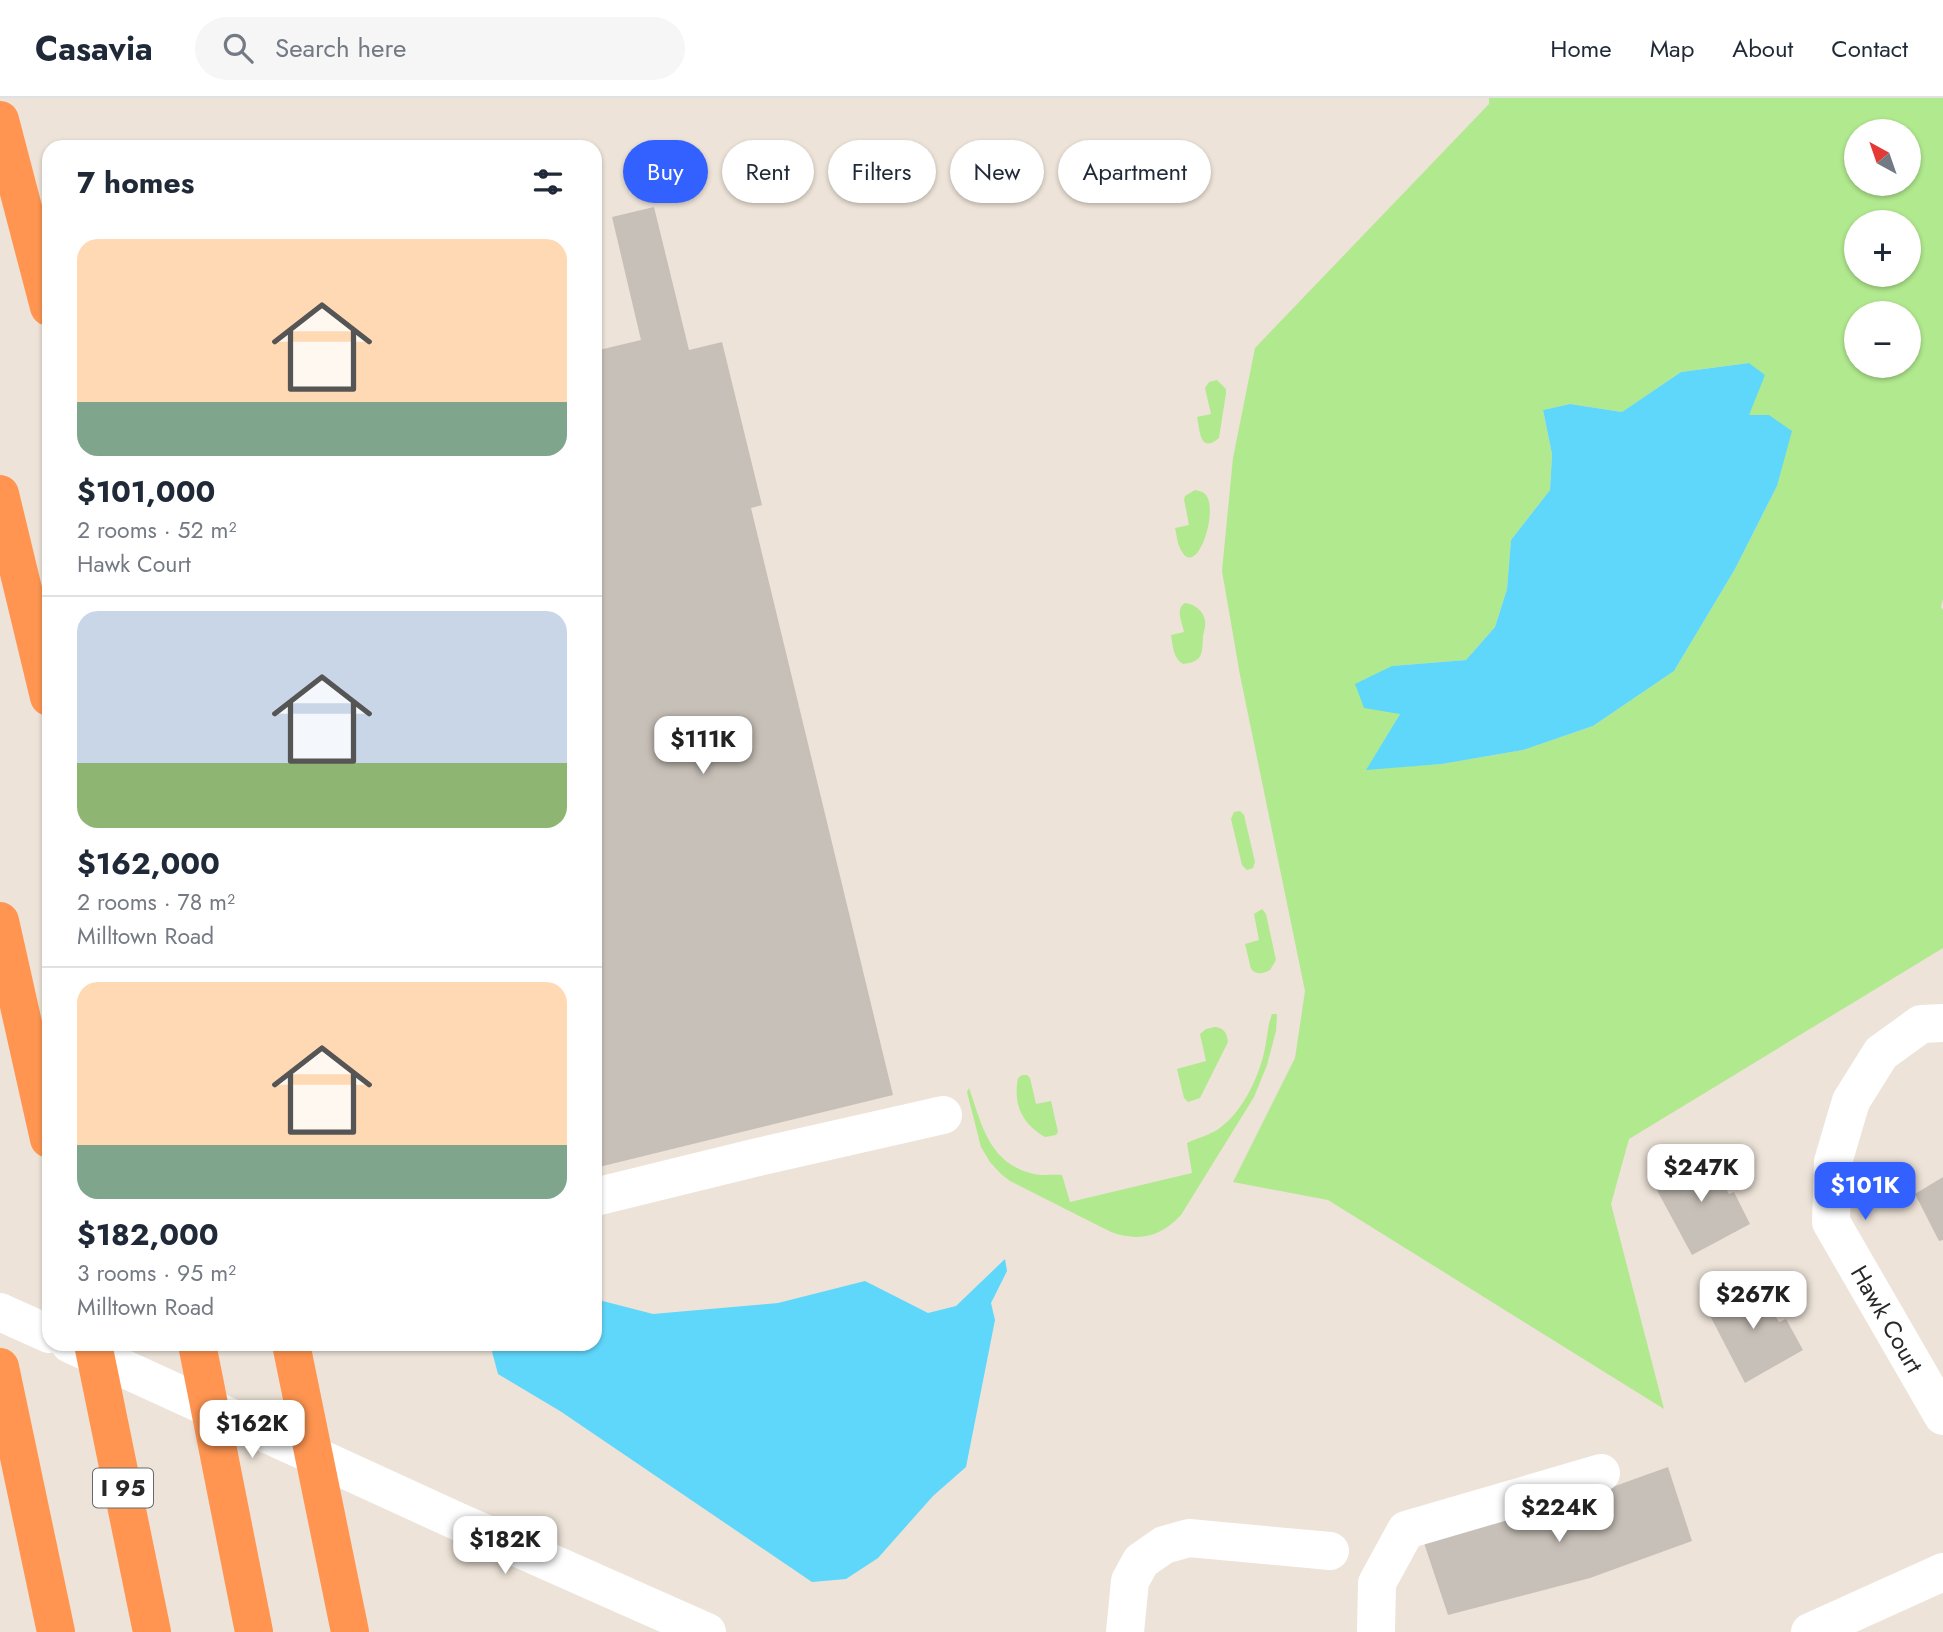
<!DOCTYPE html>
<meta charset="utf-8">
<style>
:root{--surface:#fff;--page:#f6f6f7;--text:#1f2937;--muted:#747a83;--line:#e0e1e3;--accent:#3361ff}
body{margin:0;font-family:Jost,sans-serif;background:var(--page);color:var(--text);height:100vh;display:flex;flex-direction:column;font-size:26px;white-space:nowrap}
*{box-sizing:border-box;margin:0}
p{font-size:23px;color:var(--muted)}
.icon{flex:none;width:38px;height:38px;fill:none;stroke:currentColor;stroke-width:2;stroke-linecap:round;stroke-linejoin:round}
.map{position:relative;flex:1;overflow:hidden}
.drawer{position:absolute;left:42px;top:42px;width:560px;height:1211px;display:flex;flex-direction:column;background:var(--surface);border-radius:21px;box-shadow:0 2px 5px #0004}
.drawer>*{flex:none}
.banner{position:absolute;left:623px;top:42px;width:665px;height:63px;display:flex;gap:14px}
.needle{width:46px;rotate:320deg}
.buttons{position:absolute;left:1844px;top:21px;display:grid;gap:14px}
.buttons a{display:grid;place-items:center;width:77px;height:77px;border-radius:50%;background:var(--surface);box-shadow:0 2px 5px #0004;font-size:35px}
.price{position:absolute;translate:-50% -60px;padding:0 16px;border-radius:14px;background:#fff;color:#222;font-size:23px;line-height:46px;filter:drop-shadow(0 2px 4px #0008)}
.price::after{content:'';position:absolute;left:50%;top:42px;width:21px;height:16px;margin-left:-10px;background:inherit;clip-path:polygon(0 0,100% 0,50% 100%)}
.price.on{background:var(--accent);color:#fff}
ul{padding:0;list-style:none}
li{display:grid;align-content:center;gap:14px;height:371px;padding:0 35px}
li+li{border-top:2px solid var(--line)}
li span{display:grid;place-items:center;height:217px;border-radius:21px;color:#555}
li>.icon{margin-inline-start:auto}
span .icon{width:126px;height:126px;fill:#fffc;stroke-width:1}
li b{font-size:30px}
h2{display:flex;justify-content:space-between;align-items:center;height:84px;padding:0 35px;font-size:30px}
.chip{padding:0 24px;border-radius:32px;background:var(--surface);box-shadow:0 2px 5px #0004;font-size:24px;line-height:63px}
.chip.on{background:var(--accent);color:#fff}
header{display:flex;align-items:center;gap:42px;box-sizing:border-box;height:98px;padding:0 35px;background:var(--surface);border-bottom:2px solid var(--line)}
header strong{font-size:33px}
nav{display:flex;gap:38px;margin-inline-start:auto;font-size:24px}
.search{width:490px;height:63px;background:var(--page);display:flex;align-items:center;gap:18px;box-sizing:border-box;padding:0 24px;border-radius:38px;color:var(--muted);font-size:26px}
.map>svg:first-child{display:block}
.green{fill:#b1e98e;fill-rule:evenodd}
.water{fill:#5fd7fa}
.building{fill:#c7c0b8}
.lines{fill:none;stroke-linecap:round;stroke-linejoin:round}
.minor{stroke:#fff;stroke-width:38}
.highway{stroke:#ff9551;stroke-width:38}
.labels{text-anchor:middle;dominant-baseline:central;stroke-width:6;stroke-linejoin:round;paint-order:stroke}
.shield{fill:#fff;stroke:#686868;stroke-width:2}
.shield-label{font-size:23px;font-weight:bold;fill:#282828}
.street-label{font-size:24px;fill:#282828;stroke:#fff}
</style>
<header>
<strong>Casavia</strong>
<div class="search"><svg class="icon" aria-label="search" viewBox="0 0 24 24"><circle cx="10" cy="10" r="6"/><path d="M15 15l6 6"/></svg>Search here</div>
<nav><a>Home</a><a>Map</a><a>About</a><a>Contact</a></nav>
</header>
<div class="map">
<svg width="1943" height="1534" viewBox="0 0 1943 1534">
<rect width="100%" height="100%" fill="#ede3d8"/>
<path class="green" d="M 1489,0 L 1943,0 L 1943,501 L 1941,509 L 1943,512 L 1943,850 L 1629,1041 L 1611,1106 L 1664,1311 L 1328,1102 L 1233,1084 L 1295,960 L 1305,893 L 1240,577 L 1222,473 L 1233,360 L 1255,250 L 1489,6 ZM 1857,33 L 1909,33 L 1909,86 L 1857,86 ZM 1857,124 L 1909,124 L 1909,177 L 1857,177 ZM 1857,215 L 1909,215 L 1909,268 L 1857,268 ZM 1749,265 L 1749,317 L 1777,388 L 1735,471 L 1674,573 L 1593,628 L 1523,652 L 1442,666 L 1367,671 L 1400,616 L 1392,568 L 1466,562 L 1495,529 L 1507,491 L 1511,442 L 1550,392 L 1552,356 L 1543,312 L 1570,306 L 1622,314 L 1681,274 Z
M 1217,282 L 1226,291 L 1226,295 L 1219,340 C 1200,356 1200,333 1197,319 L 1211,316 L 1205,290 L 1209,284 Z
M 1195,392 C 1199,393 1202,393 1205,396 C 1220,410 1197,483 1181,452 C 1177,446 1177,437 1175,430 L 1189,427 L 1184,401 L 1185,398 Z
M 1185,505 C 1196,506 1207,516 1205,528 C 1205,532 1203,535 1203,539 C 1202,556 1203,564 1183,566 C 1173,560 1173,548 1171,537 L 1184,534 C 1182,524 1175,511 1185,505 Z
M 1240,713 L 1244,717 L 1255,764 L 1253,770 L 1247,772 L 1242,767 L 1231,721 L 1234,714 Z
M 1262,811 L 1266,816 L 1276,862 L 1270,872 C 1264,875 1257,878 1251,871 L 1245,846 L 1259,842 L 1254,816 Z
M 1272,916 L 1277,916 L 1276,933 L 1267,967 L 1254,999 L 1181,1117 C 1160,1139 1140,1144 1111,1134 L 1010,1083 L 1001,1076 L 990,1064 L 981,1049 L 967,994 L 969,990 C 982,1027 989,1066 1034,1076 C 1043,1078 1053,1076 1062,1077 L 1070,1104 L 1192,1075 L 1187,1045 C 1197,1040 1207,1038 1217,1032 C 1240,1017 1256,985 1263,959 C 1267,945 1267,929 1272,916 Z
M 1215,929 C 1224,930 1227,935 1228,944 L 1200,1000 L 1188,1004 L 1184,1000 L 1177,971 L 1206,963 L 1200,936 L 1206,931 Z
M 1022,977 L 1027,977 L 1030,980 L 1036,1006 L 1051,1003 L 1058,1034 L 1056,1037 L 1045,1039 C 1022,1025 1013,1007 1018,980 Z"/>
<path class="water" d="M 1749,265 L 1765,277 L 1749,317 L 1769,317 L 1792,333 L 1777,388 L 1735,471 L 1674,573 L 1593,628 L 1523,652 L 1442,666 L 1366,672 L 1400,616 L 1364,610 L 1355,586 L 1392,568 L 1466,562 L 1495,529 L 1507,491 L 1511,442 L 1550,392 L 1552,356 L 1543,312 L 1570,306 L 1622,314 L 1681,274 Z
M 1005,1161 L 1007,1173 L 991,1205 L 995,1222 L 966,1369 L 933,1398 L 878,1460 L 846,1481 L 812,1484 L 560,1313 L 498,1276 L 490,1246 L 595,1246 L 595,1201 L 653,1216 L 778,1205 L 865,1183 L 928,1215 L 956,1208 Z"/>
<path class="building" d="M 654,109 L 689,252 L 722,244 L 762,407 L 751,410 L 893,997 L 595,1070 L 595,253 L 641,242 L 612,119 Z
M 1707,1055 L 1729,1096 L 1734,1094 L 1750,1126 L 1692,1157 L 1652,1083 Z
M 1943,1079 L 1943,1142 L 1939,1143 L 1915,1096 Z
M 1761,1181 L 1772,1201 L 1767,1204 L 1779,1224 L 1786,1221 L 1803,1252 L 1745,1285 L 1705,1208 Z
M 1668,1369 L 1692,1443 L 1590,1480 L 1448,1517 L 1423,1442 L 1551,1411 Z"/>
<g class="lines">
<path class="minor" d="M 1943,925 L 1921,926 L 1881,955 L 1851,1003 L 1833,1064 L 1831,1124 L 1943,1318
M 595,1099 L 758,1059 L 943,1017
M 0,1214 L 49,1236
M 70,1246 L 459,1424 L 707,1534
M 1125,1534 L 1130,1483 L 1141,1463 L 1164,1447 L 1189,1440 L 1330,1453
M 1376,1534 L 1377,1485 L 1406,1432 L 1601,1375
M 1810,1534 L 1943,1474"/>
<path class="highway" d="M 0,22 L 49,209
M 0,396 L 49,599
M 0,823 L 49,1041
M 93,1246 L 152,1534
M 197,1246 L 254,1534
M 291,1246 L 350,1534
M 0,1269 L 56,1534"/>
</g>
<g class="labels">
<rect class="shield" x="93" y="1370.5" width="60" height="39" rx="5"/>
<g class="shield-label">
<text x="123" y="1390">I 95</text>
</g>
<g class="street-label">
<text transform="translate(1887 1221) rotate(60)">Hawk Court</text>
</g>
</g>
</svg>
<div class="buttons">
<a><svg class="needle" viewBox="-14 -14 28 28"><path d="M0-13l5 13h-10z" fill="#e53935"/><path d="M0 13l5-13h-10z" fill="#747a83"/></svg></a>
<a>+</a>
<a>−</a>
</div>
<b class="price" style="left:703px;top:678px">$111K</b>
<b class="price" style="left:1701px;top:1106px">$247K</b>
<b class="price on" style="left:1865px;top:1124px">$101K</b>
<b class="price" style="left:1753px;top:1233px">$267K</b>
<b class="price" style="left:252px;top:1362px">$162K</b>
<b class="price" style="left:1559px;top:1446px">$224K</b>
<b class="price" style="left:505px;top:1478px">$182K</b>
<div class="banner">
<a class="chip on">Buy</a>
<a class="chip">Rent</a>
<a class="chip">Filters</a>
<a class="chip">New</a>
<a class="chip">Apartment</a>
</div>
<section class="drawer">
<h2>7 homes<svg class="icon" aria-label="filters" viewBox="0 0 24 24"><path d="M4 7h16M4 17h16"/><circle cx="9" cy="7" r="2"/><circle cx="15" cy="17" r="2"/></svg></h2>
<ul>
<li><span style="background:linear-gradient(#ffd9b3 75%,#7fa58c 0)"><svg class="icon" aria-label="home" viewBox="0 0 24 24"><path d="M3 11l9-7 9 7M6 9v11h12V9"/></svg></span><div><b>$101,000</b><p>2 rooms · 52 m²</p><p>Hawk Court</p></div></li>
<li><span style="background:linear-gradient(#c9d6e8 70%,#8fb573 0)"><svg class="icon" aria-label="home" viewBox="0 0 24 24"><path d="M3 11l9-7 9 7M6 9v11h12V9"/></svg></span><div><b>$162,000</b><p>2 rooms · 78 m²</p><p>Milltown Road</p></div></li>
<li><span style="background:linear-gradient(#ffd9b3 75%,#7fa58c 0)"><svg class="icon" aria-label="home" viewBox="0 0 24 24"><path d="M3 11l9-7 9 7M6 9v11h12V9"/></svg></span><div><b>$182,000</b><p>3 rooms · 95 m²</p><p>Milltown Road</p></div></li>
</ul>
</section>
</div>
